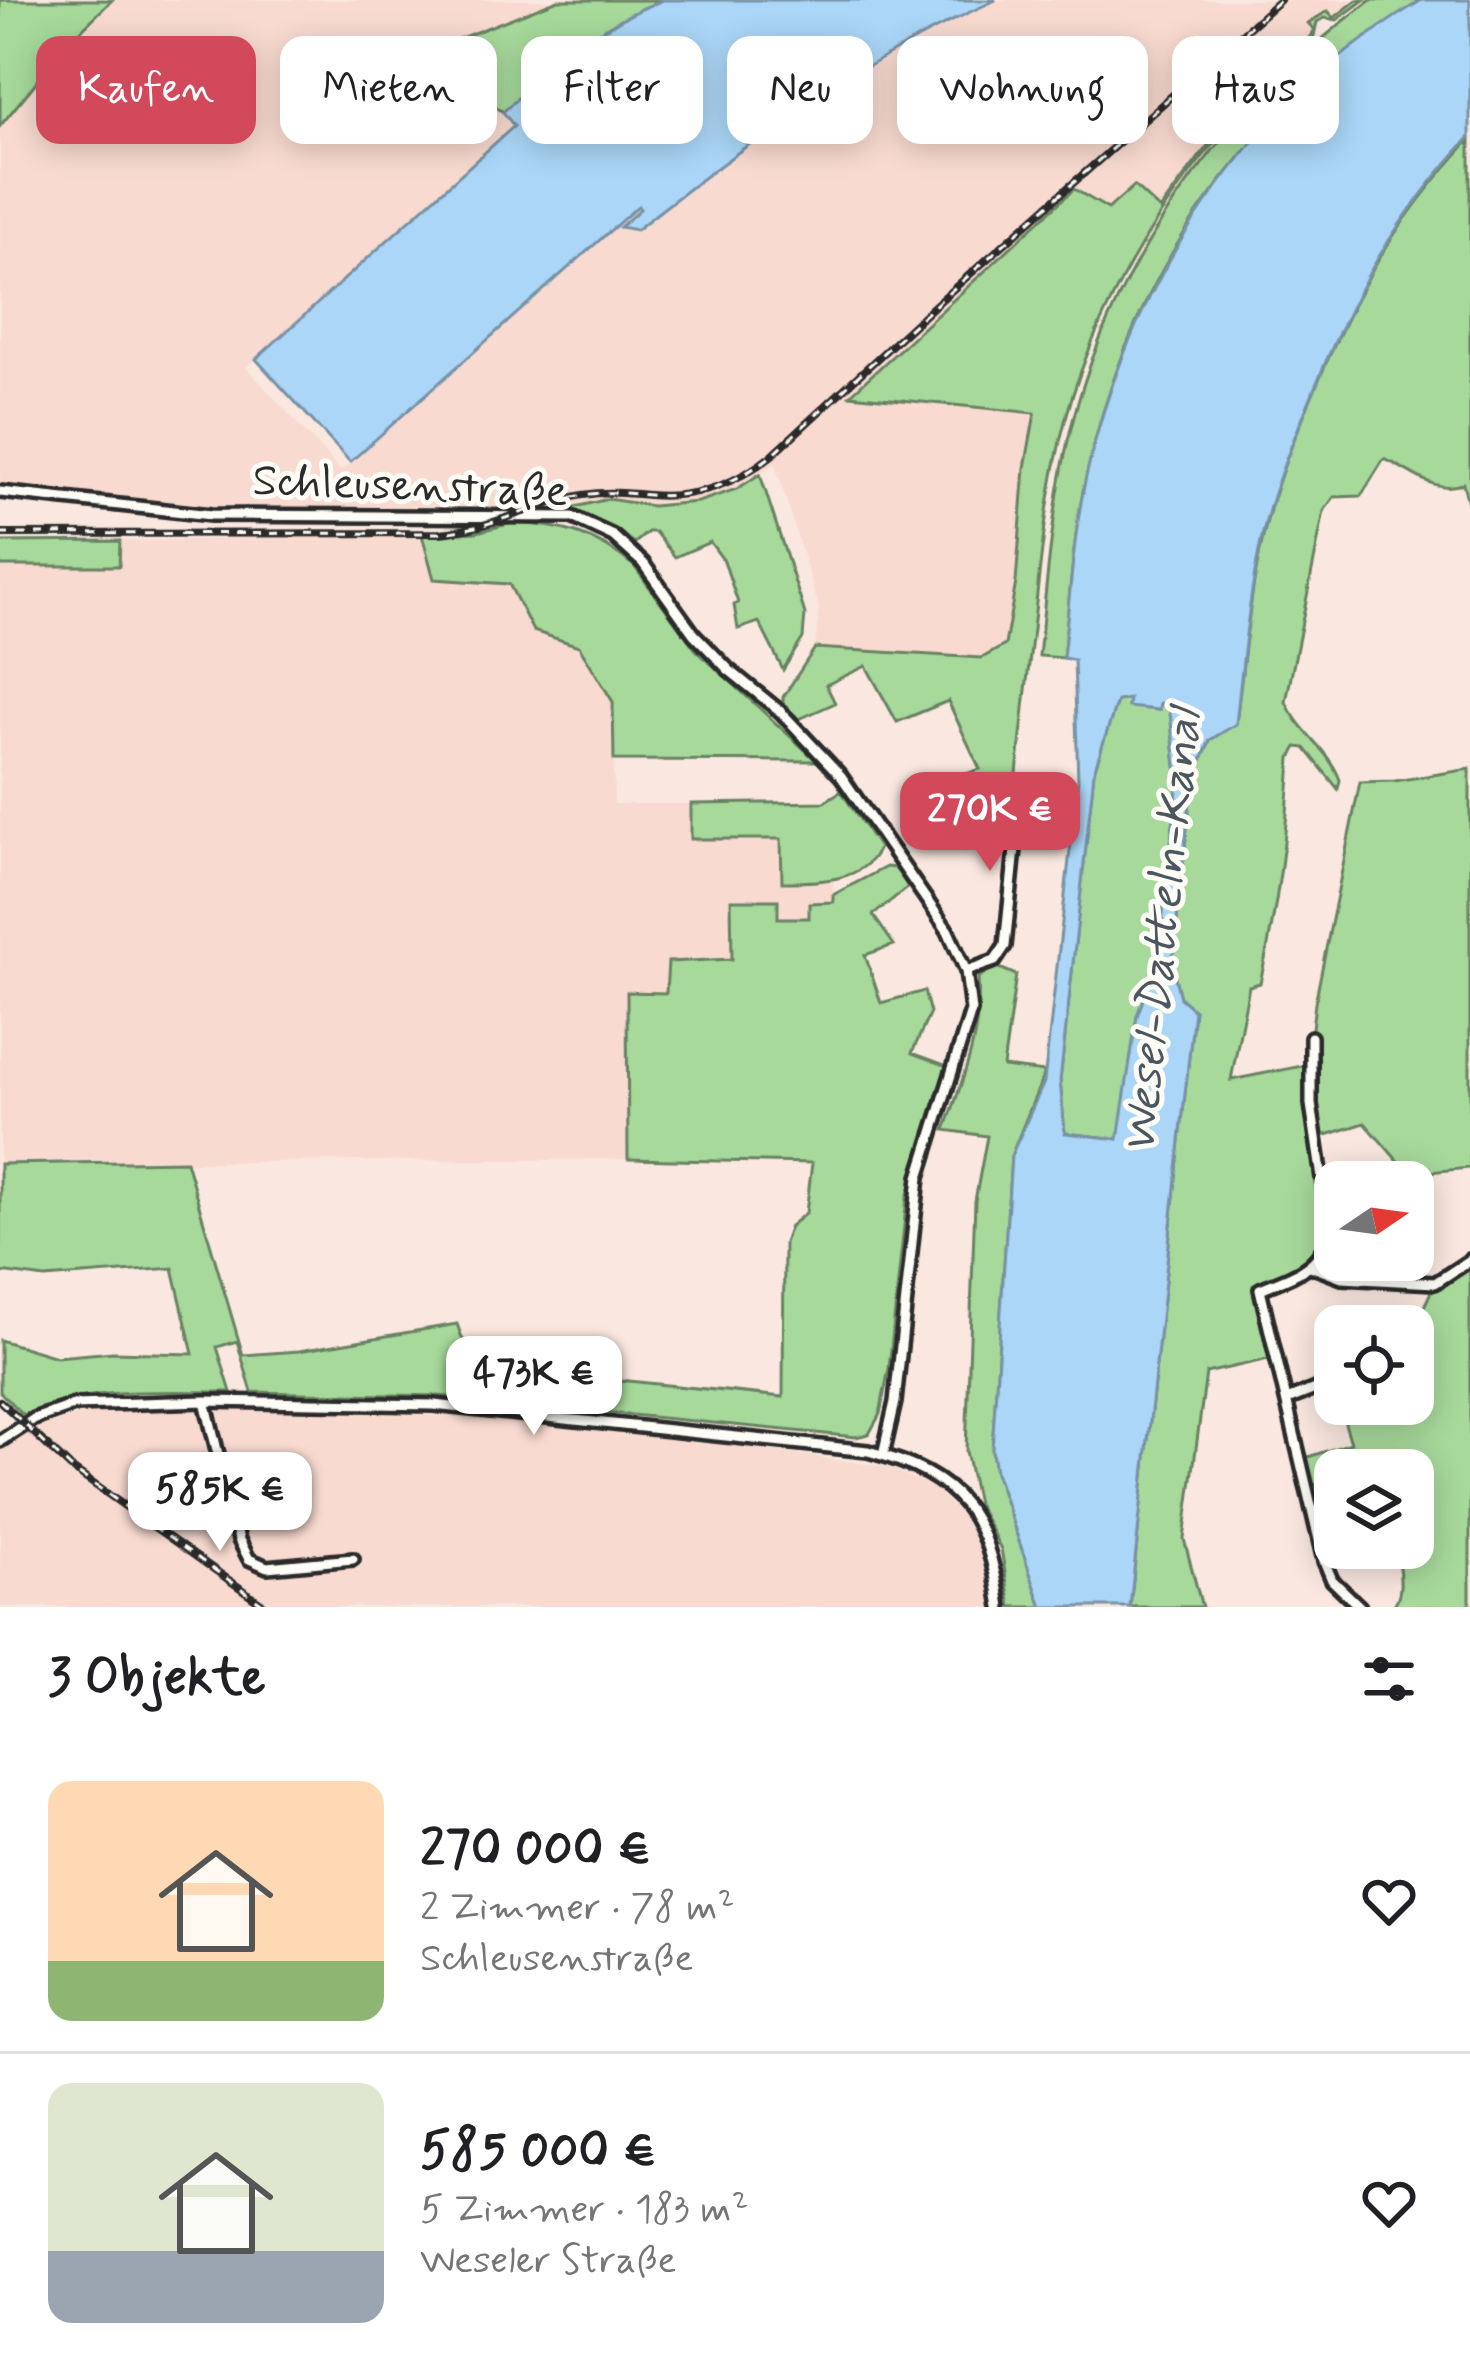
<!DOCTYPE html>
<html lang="de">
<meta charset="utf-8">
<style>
:root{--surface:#fff;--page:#f6f6f6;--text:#202124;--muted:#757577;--line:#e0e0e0;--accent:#d1495b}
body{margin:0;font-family:Mynerve,sans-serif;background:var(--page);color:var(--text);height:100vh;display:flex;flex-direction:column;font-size:45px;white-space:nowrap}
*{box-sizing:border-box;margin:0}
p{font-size:39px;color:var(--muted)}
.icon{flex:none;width:66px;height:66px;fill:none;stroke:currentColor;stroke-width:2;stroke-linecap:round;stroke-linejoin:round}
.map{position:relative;height:1607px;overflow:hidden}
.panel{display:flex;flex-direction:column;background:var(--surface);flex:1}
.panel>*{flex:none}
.hud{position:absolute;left:36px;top:36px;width:1398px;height:108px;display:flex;gap:24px}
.needle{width:78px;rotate:77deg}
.controls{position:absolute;left:1314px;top:1161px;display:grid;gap:24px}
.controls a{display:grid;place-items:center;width:120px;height:120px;border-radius:24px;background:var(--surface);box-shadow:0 6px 30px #0003;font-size:60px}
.price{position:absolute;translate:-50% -102px;padding:0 27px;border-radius:24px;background:#fff;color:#222;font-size:39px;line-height:78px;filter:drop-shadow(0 3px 6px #0008)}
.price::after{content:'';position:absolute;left:50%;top:72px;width:36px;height:27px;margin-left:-18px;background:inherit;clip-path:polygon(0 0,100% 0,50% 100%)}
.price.current{background:var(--accent);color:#fff}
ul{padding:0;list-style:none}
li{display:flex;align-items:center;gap:36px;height:300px;padding:0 48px}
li+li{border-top:3px solid var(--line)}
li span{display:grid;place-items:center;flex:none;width:336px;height:240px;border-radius:24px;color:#555}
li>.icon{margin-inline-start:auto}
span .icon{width:144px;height:144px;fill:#fffc;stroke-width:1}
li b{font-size:51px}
h2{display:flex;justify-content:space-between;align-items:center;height:144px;padding:0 48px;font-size:51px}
.pill{padding:0 42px;border-radius:24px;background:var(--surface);box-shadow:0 6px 30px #0003;font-size:42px;line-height:108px}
.pill.current{background:var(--accent);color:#fff}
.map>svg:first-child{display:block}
.built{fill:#f8dad0}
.green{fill:#a7d99b;stroke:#698263;stroke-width:3}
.water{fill:#abd6f7;stroke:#7892a5;stroke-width:3;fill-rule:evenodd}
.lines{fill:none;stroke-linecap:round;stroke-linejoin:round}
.minor-casing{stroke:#2b2b2b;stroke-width:18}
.minor{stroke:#fdfcf7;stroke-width:9}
.rail-casing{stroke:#2b2b2b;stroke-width:8}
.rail{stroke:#fdfcf7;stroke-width:3;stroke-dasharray:9;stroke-linecap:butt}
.labels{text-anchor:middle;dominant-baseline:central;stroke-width:10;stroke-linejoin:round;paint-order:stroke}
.street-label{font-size:45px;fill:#2b2b2b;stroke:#fdfcf7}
.water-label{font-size:48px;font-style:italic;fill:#4b565e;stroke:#fdfcf7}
</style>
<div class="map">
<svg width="1470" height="1607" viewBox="0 0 1470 1607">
<rect width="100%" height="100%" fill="#fae8e0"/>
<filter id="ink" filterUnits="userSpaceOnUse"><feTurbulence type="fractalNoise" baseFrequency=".00833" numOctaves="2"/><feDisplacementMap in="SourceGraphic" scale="24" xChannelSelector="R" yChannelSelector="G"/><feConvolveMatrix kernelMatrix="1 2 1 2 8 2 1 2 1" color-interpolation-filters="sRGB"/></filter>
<g filter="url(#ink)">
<path class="built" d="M 112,0 L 558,0 L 426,51 L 503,112 L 515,126 L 246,367 L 341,471 L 639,206 L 641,208 L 621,227 L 636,230 L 720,163 L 815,98 L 936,27 L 996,0 L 1357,0 L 1333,18 L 1327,11 L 1309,24 L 1315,29 L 1308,39 L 1232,113 L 1159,210 L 1134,187 L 1108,210 L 851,394 L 1035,412 L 1007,639 L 1004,645 L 982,658 L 815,648 L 819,608 L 775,464 L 737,489 L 698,502 L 652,506 L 608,499 L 571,508 L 460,505 L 211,512 L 0,489 L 0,126 L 70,41 Z
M 422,535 L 424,550 L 509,584 L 533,631 L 579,646 L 613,702 L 614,804 L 691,804 L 691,839 L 782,839 L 782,882 L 833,880 L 833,902 L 810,918 L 778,918 L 733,959 L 668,962 L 667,993 L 627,993 L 628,1159 L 0,1164 L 0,566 L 118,566 L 120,541 Z
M 215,1409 L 455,1416 L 754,1448 L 888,1467 L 934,1488 L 969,1522 L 985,1559 L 993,1607 L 0,1607 L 0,1452 L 36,1428 L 89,1412 Z"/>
<path class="green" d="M 0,0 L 112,0 L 70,41 L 0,126 Z
M 558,0 L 663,0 C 599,24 552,65 503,112 L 425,52 Z
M 1357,0 L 1364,0 L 1337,20 L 1325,18 L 1317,22 L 1313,40 C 1203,139 1118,255 1072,397 C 1052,461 1044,528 1037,594 C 1028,669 1020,745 1012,820 L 980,815 L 952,831 L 933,786 L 980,769 L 948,701 L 897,722 L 866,666 L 826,685 L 835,703 L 799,719 L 783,705 L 783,697 L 815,648 L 982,658 L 1005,645 L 1016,582 L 1025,468 L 1035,413 L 850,395 L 1074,189 L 1108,209 L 1134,186 L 1160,210 L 1232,113 L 1308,39 L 1315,30 L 1308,23 L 1328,11 L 1334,18 Z
M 1371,0 L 1422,0 C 1243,114 1132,269 1086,477 C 1073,536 1070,598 1063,658 L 1039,656 C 1048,571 1054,484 1078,402 C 1127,237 1235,101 1371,0 Z
M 1470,140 L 1470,511 L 1463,483 C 1435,496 1410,469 1384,459 L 1361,496 L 1334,497 L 1324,511 L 1286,702 C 1299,732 1329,749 1340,780 L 1338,789 L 1305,748 L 1297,747 L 1291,758 C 1287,834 1277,909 1260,983 L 1249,986 L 1231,1080 L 1307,1065 L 1326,1236 L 1309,1264 L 1256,1286 L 1273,1358 L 1206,1373 L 1184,1539 L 1202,1607 L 1130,1607 L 1194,1010 L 1180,998 L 1172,965 L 1192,783 L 1210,740 L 1236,723 C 1244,660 1249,595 1264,533 C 1274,488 1291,446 1309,403 C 1353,297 1390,225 1470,140 Z
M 760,474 L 805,614 L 803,638 L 783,670 L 759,622 L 738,629 L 734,605 L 738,603 L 724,561 L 710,542 L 675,557 L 655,532 L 648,532 L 635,543 L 571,508 L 608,499 L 652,506 L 698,502 L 737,489 Z
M 512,523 C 560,525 596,534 634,566 L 696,650 L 817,761 L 614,760 L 613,702 L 579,646 L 533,631 L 509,584 L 434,579 L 422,535 L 477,532 Z
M 120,541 L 119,566 L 0,566 L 0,542 Z
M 1129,699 L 1128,706 L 1159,710 L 1160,702 L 1169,704 L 1178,782 L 1158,959 L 1137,1016 L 1119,1139 L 1065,1133 L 1060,1081 L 1094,771 L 1117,701 Z
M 1470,769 L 1470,1168 L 1409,1174 L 1365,1123 L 1320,1137 L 1311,1037 L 1315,1003 L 1360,782 L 1395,781 Z
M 841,791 L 879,848 C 863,883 816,882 782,882 L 781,839 L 691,839 L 691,804 L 824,802 Z
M 886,867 L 895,868 L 908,887 L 873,915 L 894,945 L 865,955 L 881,1003 L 924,991 L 930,1013 L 912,1053 L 950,1067 L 907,1197 L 889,1368 L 880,1414 L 869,1434 L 856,1437 L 438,1396 L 252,1392 L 237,1341 L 217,1347 L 231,1392 C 160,1392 89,1386 23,1415 L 0,1392 L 0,1340 L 56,1357 L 113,1352 L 193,1354 L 173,1268 L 45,1278 L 0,1272 L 0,1164 L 186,1161 L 243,1355 L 299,1351 L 457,1324 L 472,1365 L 783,1397 L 784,1243 L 790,1226 L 806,1213 L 812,1163 L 628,1159 L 627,992 L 666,993 L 668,962 L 732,959 L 731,900 L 778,900 L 778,918 L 809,918 L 809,903 L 833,902 L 833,895 Z
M 995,966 L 1016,975 L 1003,1067 L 1045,1072 L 1011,1156 L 992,1450 L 995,1472 L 1042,1607 L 1011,1607 L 1001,1549 L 977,1504 L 966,1451 L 975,1201 L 987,1136 L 945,1130 C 963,1079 982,1033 978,978 Z
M 1470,1268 L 1470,1607 L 1392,1607 C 1406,1593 1398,1567 1397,1548 L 1413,1548 L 1413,1470 L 1382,1464 L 1361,1470 L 1335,1470 L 1335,1478 L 1312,1486 L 1305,1458 L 1351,1443 L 1339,1404 L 1413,1404 L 1413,1330 L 1435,1283 Z"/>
<path class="water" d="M 663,0 L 996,0 C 864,59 748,141 636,230 L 620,227 L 640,209 L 638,206 L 350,462 L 256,359 L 514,126 L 503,112 C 552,65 599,24 663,0 Z
M 1422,0 L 1470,0 L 1470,137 C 1391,222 1352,296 1309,402 C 1291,445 1274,487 1263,532 C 1249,595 1243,660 1236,724 L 1210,740 L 1192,783 L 1172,965 L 1180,998 L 1194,1010 L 1130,1607 L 1042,1607 L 995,1472 L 992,1450 L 1011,1156 L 1044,1082 L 1078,780 L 1074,660 L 1063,658 C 1070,598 1073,536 1086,477 C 1130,280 1247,104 1422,0 ZM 1129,699 L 1128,707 L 1159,710 L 1160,703 L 1169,704 L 1178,782 L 1158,959 L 1137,1016 L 1118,1139 L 1065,1133 L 1060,1081 L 1092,791 L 1094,771 L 1117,701 Z"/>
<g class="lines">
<g class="minor-casing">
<path id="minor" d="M 0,492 L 211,515 L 572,517 L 613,536 L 643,563 L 694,634 L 729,670 L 781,712 L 841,776 L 948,931 L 966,971 L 971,1011 L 919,1177 L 895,1402 L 883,1455
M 966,971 L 995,961 L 1005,946 L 1021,791
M 1311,1037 L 1311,1104 L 1329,1225 C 1326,1267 1294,1275 1260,1289 L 1324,1561 L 1332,1580 L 1360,1607
M 1313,1267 L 1342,1278 L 1435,1283 L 1470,1260
M 1287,1400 L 1335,1381
M 205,1401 L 239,1540 L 249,1559 L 267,1567 L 353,1559
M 0,1441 L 34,1419 L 74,1405 L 205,1401 L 434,1405 L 868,1451 C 962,1476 987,1515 1001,1607"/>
</g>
<use href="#minor" class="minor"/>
<g class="rail-casing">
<path id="rail" d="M 0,534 L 439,533 C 493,529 532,504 583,495 C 606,491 627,493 649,495 C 694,499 736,484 771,456 L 933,307 L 1280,0
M 0,1401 L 71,1468 L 267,1607"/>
</g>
<use href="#rail" class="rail"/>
</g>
</g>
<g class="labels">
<g class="street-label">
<text transform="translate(410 487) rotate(2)">Schleusenstraße</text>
</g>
<g class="water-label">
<text transform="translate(1163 932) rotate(-84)">Wesel-Datteln-Kanal</text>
</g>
</g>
</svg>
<div class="controls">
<a><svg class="needle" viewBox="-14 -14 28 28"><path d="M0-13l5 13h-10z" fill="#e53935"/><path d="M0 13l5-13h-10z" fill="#757577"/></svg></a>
<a><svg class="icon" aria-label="locate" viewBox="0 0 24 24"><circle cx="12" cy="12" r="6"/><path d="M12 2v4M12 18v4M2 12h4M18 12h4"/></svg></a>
<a><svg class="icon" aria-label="layers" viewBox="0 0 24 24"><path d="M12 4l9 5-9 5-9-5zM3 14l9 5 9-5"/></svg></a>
</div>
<b class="price current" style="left:990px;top:874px">270K €</b>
<b class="price" style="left:534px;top:1438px">473K €</b>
<b class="price" style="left:220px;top:1554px">585K €</b>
<div class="hud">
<a class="pill current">Kaufen</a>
<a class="pill">Mieten</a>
<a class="pill">Filter</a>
<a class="pill">Neu</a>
<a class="pill">Wohnung</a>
<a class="pill">Haus</a>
</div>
</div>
<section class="panel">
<h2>3 Objekte<svg class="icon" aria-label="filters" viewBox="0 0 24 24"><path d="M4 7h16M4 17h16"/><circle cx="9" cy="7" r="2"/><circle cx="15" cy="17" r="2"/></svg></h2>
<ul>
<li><span style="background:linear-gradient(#ffd9b3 75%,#8fb573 0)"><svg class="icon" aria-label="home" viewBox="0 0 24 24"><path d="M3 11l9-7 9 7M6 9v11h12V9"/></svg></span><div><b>270 000 €</b><p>2 Zimmer · 78 m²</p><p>Schleusenstraße</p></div><svg class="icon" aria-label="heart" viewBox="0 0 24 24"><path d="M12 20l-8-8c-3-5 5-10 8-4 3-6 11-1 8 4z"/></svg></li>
<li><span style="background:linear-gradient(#dfe7d0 70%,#9aa5b1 0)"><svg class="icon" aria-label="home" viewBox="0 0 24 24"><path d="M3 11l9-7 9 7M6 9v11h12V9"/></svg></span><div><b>585 000 €</b><p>5 Zimmer · 183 m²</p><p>Weseler Straße</p></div><svg class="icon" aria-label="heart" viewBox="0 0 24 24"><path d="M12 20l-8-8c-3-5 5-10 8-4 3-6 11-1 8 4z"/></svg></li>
</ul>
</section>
